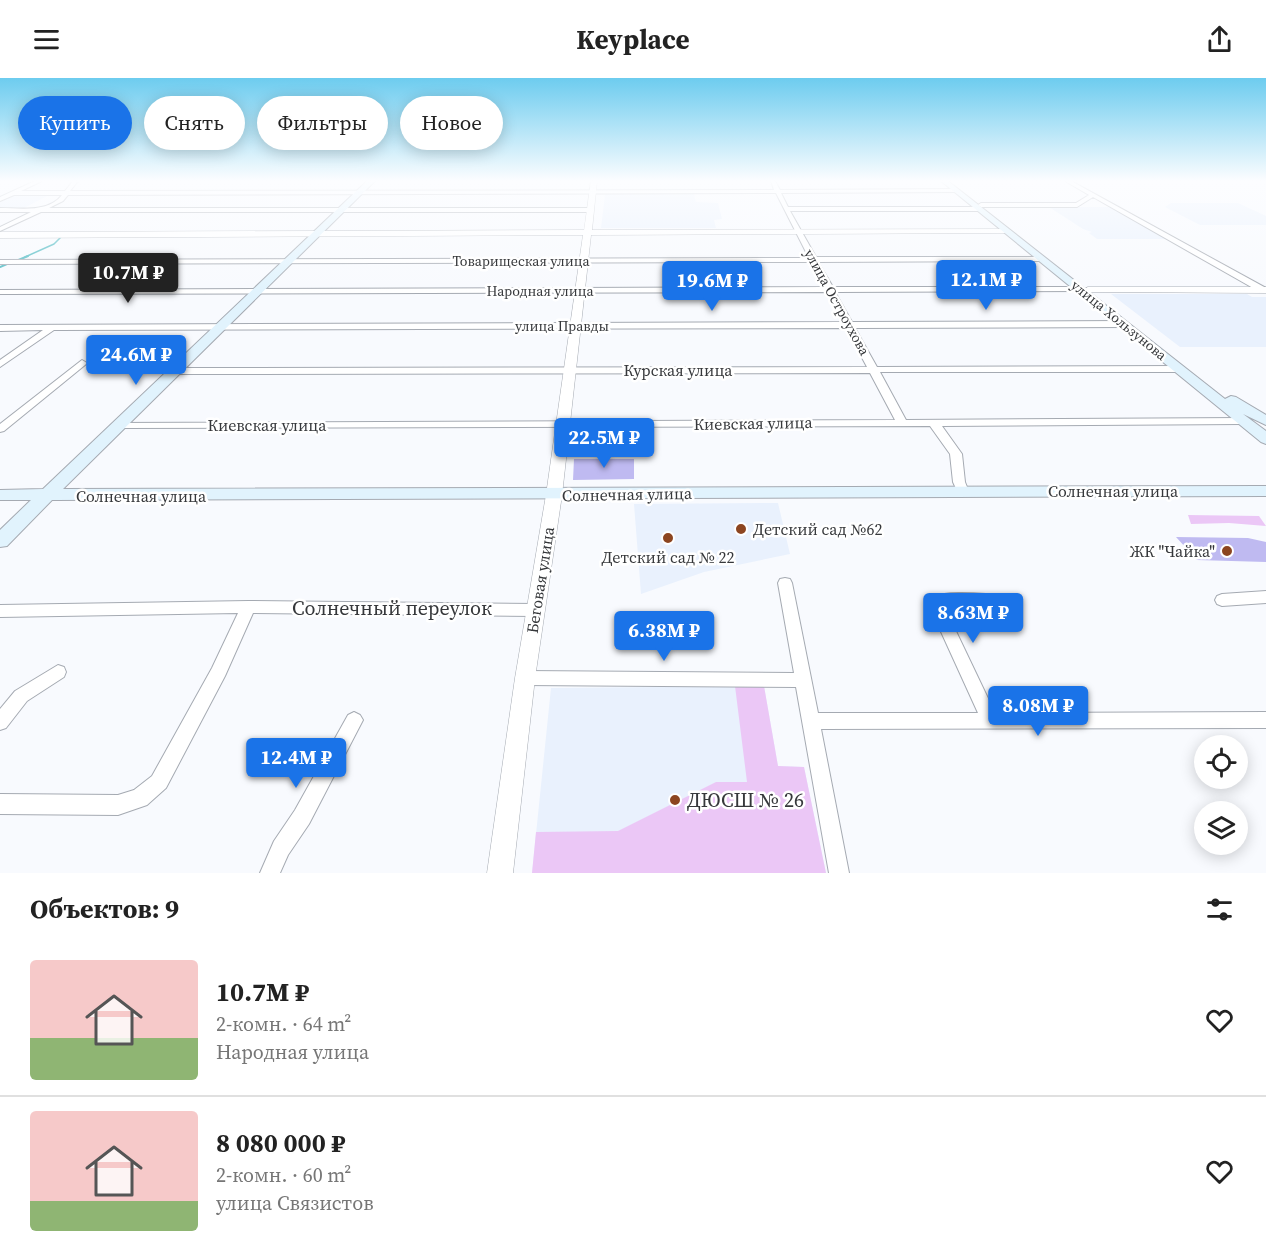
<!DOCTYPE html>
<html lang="ru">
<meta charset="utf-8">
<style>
:root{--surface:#fff;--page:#f6f6f6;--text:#222;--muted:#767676;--line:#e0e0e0;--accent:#1a73e8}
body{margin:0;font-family:"Source Serif 4",serif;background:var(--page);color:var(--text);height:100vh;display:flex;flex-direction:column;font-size:22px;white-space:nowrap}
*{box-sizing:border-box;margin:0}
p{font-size:20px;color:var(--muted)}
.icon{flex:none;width:33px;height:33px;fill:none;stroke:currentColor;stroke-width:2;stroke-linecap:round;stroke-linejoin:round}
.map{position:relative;height:795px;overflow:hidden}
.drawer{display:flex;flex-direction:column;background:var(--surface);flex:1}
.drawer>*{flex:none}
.guide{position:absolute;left:18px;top:18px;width:600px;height:54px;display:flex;gap:12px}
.fabs{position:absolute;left:1194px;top:657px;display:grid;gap:12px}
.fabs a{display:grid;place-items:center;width:54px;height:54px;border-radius:50%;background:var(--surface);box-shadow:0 3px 15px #0003;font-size:30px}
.price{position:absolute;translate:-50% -51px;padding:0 14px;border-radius:6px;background:var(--accent);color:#fff;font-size:20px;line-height:39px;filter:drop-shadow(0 2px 3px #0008)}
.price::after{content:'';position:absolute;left:50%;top:36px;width:18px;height:14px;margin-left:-9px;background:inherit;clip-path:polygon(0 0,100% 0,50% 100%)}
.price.on{background:#222;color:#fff}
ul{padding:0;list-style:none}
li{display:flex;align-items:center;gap:18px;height:150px;padding:0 30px}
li+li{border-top:2px solid var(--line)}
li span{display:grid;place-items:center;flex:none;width:168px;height:120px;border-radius:6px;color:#555}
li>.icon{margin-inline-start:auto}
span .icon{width:72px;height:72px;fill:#fffc;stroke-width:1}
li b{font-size:26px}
h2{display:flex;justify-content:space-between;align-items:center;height:72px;padding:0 30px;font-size:26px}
.pill{padding:0 21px;border-radius:27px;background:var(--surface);box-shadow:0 3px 15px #0003;font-size:21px;line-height:54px}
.pill.on{background:var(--accent);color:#fff}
header{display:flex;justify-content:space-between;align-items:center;height:78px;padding:0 30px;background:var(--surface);font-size:27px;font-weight:700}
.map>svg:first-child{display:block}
.built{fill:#e9f1fd}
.green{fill:#ebc7f6}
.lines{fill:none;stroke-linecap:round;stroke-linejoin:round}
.stream-far1{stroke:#4cb9c1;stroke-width:1.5}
.stream{stroke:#4cb9c1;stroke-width:2}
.building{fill:#bfbaf1}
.minor-casing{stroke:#a5aab2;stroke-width:2}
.tertiary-casing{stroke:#a5aab2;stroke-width:1}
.secondary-casing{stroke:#a5aab2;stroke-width:2}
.minor{fill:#fff;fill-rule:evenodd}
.tertiary{fill:#fff;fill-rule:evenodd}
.secondary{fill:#e1f3fd;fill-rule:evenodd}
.poi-dot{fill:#8c4520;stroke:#fff;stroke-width:2}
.labels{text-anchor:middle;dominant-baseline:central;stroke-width:5;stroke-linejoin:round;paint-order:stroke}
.far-street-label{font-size:14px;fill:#36383b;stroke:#fff}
.street-label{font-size:16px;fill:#36383b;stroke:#fff}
.poi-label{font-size:16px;fill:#36383b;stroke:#fff;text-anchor:start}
.near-street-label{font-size:20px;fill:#36383b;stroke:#fff}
.near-poi-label{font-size:20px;fill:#36383b;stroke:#fff;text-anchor:start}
</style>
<header><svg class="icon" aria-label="menu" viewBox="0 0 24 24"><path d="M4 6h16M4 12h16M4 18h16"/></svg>Keyplace<svg class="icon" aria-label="share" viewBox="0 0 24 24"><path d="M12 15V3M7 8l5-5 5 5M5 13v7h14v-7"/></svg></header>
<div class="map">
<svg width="1266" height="795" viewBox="0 0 1266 795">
<rect width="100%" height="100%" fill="#f8fafe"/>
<path class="built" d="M 51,116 L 22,131 L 0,131 L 0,124 L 16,117 Z
M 605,116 L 694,116 L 696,124 L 718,125 L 722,141 L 714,142 L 716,150 L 601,150 Z
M 1171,125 L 1238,125 L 1266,138 L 1266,147 L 1200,147 L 1165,129 Z
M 1049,129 L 1111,129 L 1167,161 L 1097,161 L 1089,155 L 1092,154 L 1083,151 Z
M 1111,216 L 1247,216 L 1252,219 L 1266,219 L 1266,269 L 1180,269 Z
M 778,425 L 790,476 L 704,494 L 641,516 L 634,426 Z
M 764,608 L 778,688 L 804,689 L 826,795 L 532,795 L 551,610 Z"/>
<path class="green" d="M 1188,437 L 1259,438 L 1266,448 L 1229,445 L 1191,446 Z
M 735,608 L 764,608 L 778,688 L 804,689 L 826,795 L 532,795 L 536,754 L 618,753 L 716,704 L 747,704 Z"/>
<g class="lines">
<path class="stream-far1" d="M 25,179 L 54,166 L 61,159"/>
<path class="stream" d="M 16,183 L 28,178
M 0,189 L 7,186"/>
</g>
<path class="building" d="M 574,381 L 634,381 L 634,401 L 573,402 Z
M 1176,459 L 1248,460 L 1266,464 L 1266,484 L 1197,482 Z"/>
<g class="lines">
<g class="minor-casing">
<path id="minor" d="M 35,103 L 42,103 L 21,113 L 65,113 L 73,103 L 78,103 L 70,113 L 774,112 L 771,103 L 775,103 L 780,112 L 957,111 L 959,114 L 781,115 L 788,129 L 979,129 L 982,131 L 979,133 L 790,133 L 816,179 L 1042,179 L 1046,181 L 1042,183 L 818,184 L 833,209 L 1081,209 L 1085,211 L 1081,213 L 835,214 L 852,244 L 1124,243 L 1128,246 L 1124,249 L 855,250 L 877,289 L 1180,288 L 1185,291 L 1180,294 L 880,294 L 906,342 L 1242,340 L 1247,343 L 1242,346 L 942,348 L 962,376 L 965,404 L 969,414 L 963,418 L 959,417 L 953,404 L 950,376 L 930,348 L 119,350 L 115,349 L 114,347 L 115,345 L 895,342 L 870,295 L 175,296 L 170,293 L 175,290 L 867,289 L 846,250 L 54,252 L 0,289 L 0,282 L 43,252 L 0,253 L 0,247 L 843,244 L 827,214 L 0,216 L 0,212 L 825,209 L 811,184 L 0,186 L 0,182 L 809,180 L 776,115 L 68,117 L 63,123 L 49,130 L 589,130 L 592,132 L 589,134 L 41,134 L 0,153 L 0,149 L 31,134 L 0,134 L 0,130 C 20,130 48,135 62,117 L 14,117 L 0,123 L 0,119 Z
M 1065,103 L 1071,103 L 1266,210 L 1266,213 L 1260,214 L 1093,119 L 1077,129 L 981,129 L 978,127 L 981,125 L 1076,125 L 1089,117 Z
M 82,282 L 87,285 L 85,287 L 4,353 L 0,354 L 0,346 Z
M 785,500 L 790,501 L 792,505 L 818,635 L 978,635 L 927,523 L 929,519 C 952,512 981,516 1005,517 L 1010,519 L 1012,523 L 1010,527 L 1005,529 L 964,527 L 944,528 L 995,635 L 1266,634 L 1266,650 L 821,651 L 849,795 L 829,795 L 796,609 L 525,607 L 519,605 L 517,600 L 519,595 L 525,593 L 794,595 L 778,505 L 780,501 Z
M 1266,513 L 1266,525 L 1222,528 L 1217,526 L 1215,522 L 1217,518 L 1222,516 Z
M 248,523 L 536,526 L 541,528 L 543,532 L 541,536 L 536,538 L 253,535 L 225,598 L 166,710 L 147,727 L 118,737 L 0,736 L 0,716 L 118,717 L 134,712 L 152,698 L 212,590 L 238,535 L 0,539 L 0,527 Z
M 58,587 L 64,589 L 66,594 L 64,599 L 27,623 L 6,650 L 0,652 L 0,631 L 15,613 Z
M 354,634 L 360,637 L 363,642 L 309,746 L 288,777 L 280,795 L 260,795 L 274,763 L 295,732 L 348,637 Z"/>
</g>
<g class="tertiary-casing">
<path id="tertiary" d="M 591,103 L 597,103 L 592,152 L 1007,151 L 1011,153 L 1007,155 L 591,157 L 562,417 L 535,600 L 513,795 L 487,795 L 515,600 L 546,417 L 583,157 L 0,160 L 0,154 L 584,152 Z
M 1088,209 L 1266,209 L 1266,215 L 1085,214 L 1083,212 Z"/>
</g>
<g class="secondary-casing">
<path id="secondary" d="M 367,103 L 375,103 L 63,411 L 1266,408 L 1266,418 L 52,422 L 7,468 L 0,469 L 0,452 L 31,422 L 0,422 L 0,412 L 43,411 Z
M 941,103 L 948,103 L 1225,321 L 1231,318 L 1236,319 L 1266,337 L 1266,347 L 1243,336 L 1266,353 L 1266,366 L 1261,364 Z"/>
</g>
<use href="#minor" class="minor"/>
<use href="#tertiary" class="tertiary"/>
<use href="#secondary" class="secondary"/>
</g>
<linearGradient id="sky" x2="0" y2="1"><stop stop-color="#6dccef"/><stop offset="0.48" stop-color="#fcfdff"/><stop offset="1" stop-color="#fcfdff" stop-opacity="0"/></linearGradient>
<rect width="1266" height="214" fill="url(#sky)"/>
<g class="poi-dot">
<circle cx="741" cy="451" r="6"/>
<circle cx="668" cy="460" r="6"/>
<circle cx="1227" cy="473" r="6"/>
<circle cx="675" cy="722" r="6"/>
</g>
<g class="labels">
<g class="far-street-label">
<text x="521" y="183">Товарищеская улица</text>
<text x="540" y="213">Народная улица</text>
<text transform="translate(837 224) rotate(61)">улица Остроухова</text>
<text transform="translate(1119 242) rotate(39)">улица Хользунова</text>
<text x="562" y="248">улица Правды</text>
</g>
<g class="street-label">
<text x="678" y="292">Курская улица</text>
<text transform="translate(753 345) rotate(-1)">Киевская улица</text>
<text x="267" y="347">Киевская улица</text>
<text x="1113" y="413">Солнечная улица</text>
<text transform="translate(627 416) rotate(-1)">Солнечная улица</text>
<text x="141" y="418">Солнечная улица</text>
<text transform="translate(540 502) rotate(-81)">Беговая улица</text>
</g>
<g class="poi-label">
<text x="753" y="451">Детский сад №62</text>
<text x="1215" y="473" text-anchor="end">ЖК "Чайка"</text>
<text x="668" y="479" text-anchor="middle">Детский сад № 22</text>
</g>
<g class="near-street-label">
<text x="392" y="530">Солнечный переулок</text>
</g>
<g class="near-poi-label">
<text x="687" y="722">ДЮСШ № 26</text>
</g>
</g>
</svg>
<div class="fabs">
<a><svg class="icon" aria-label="locate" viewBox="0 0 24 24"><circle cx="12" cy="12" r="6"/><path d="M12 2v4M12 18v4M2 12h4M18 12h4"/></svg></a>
<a><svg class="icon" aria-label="layers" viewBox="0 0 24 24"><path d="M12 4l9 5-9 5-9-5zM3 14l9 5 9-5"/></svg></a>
</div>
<b class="price on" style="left:128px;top:226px">10.7M ₽</b>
<b class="price" style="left:986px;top:233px">12.1M ₽</b>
<b class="price" style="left:712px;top:234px">19.6M ₽</b>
<b class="price" style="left:136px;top:308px">24.6M ₽</b>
<b class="price" style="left:604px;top:391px">22.5M ₽</b>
<b class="price" style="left:973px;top:566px">8.63M ₽</b>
<b class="price" style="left:664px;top:584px">6.38M ₽</b>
<b class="price" style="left:1038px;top:659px">8.08M ₽</b>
<b class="price" style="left:296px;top:711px">12.4M ₽</b>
<div class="guide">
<a class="pill on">Купить</a>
<a class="pill">Снять</a>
<a class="pill">Фильтры</a>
<a class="pill">Новое</a>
</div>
</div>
<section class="drawer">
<h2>Объектов: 9<svg class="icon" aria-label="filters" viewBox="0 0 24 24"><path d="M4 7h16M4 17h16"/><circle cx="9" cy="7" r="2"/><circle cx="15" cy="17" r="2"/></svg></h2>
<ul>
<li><span style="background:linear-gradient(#f6c9c9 65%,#8fb573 0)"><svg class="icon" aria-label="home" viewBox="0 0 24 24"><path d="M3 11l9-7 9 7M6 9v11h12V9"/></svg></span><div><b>10.7M ₽</b><p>2-комн. · 64 m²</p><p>Народная улица</p></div><svg class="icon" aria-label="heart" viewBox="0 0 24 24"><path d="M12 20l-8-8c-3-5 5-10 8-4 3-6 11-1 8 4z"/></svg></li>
<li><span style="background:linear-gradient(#f6c9c9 75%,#8fb573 0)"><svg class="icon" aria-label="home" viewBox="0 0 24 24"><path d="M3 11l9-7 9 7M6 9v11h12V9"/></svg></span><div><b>8 080 000 ₽</b><p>2-комн. · 60 m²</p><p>улица Связистов</p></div><svg class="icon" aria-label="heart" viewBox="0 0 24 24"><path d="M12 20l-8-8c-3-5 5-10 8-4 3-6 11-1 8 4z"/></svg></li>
</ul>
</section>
